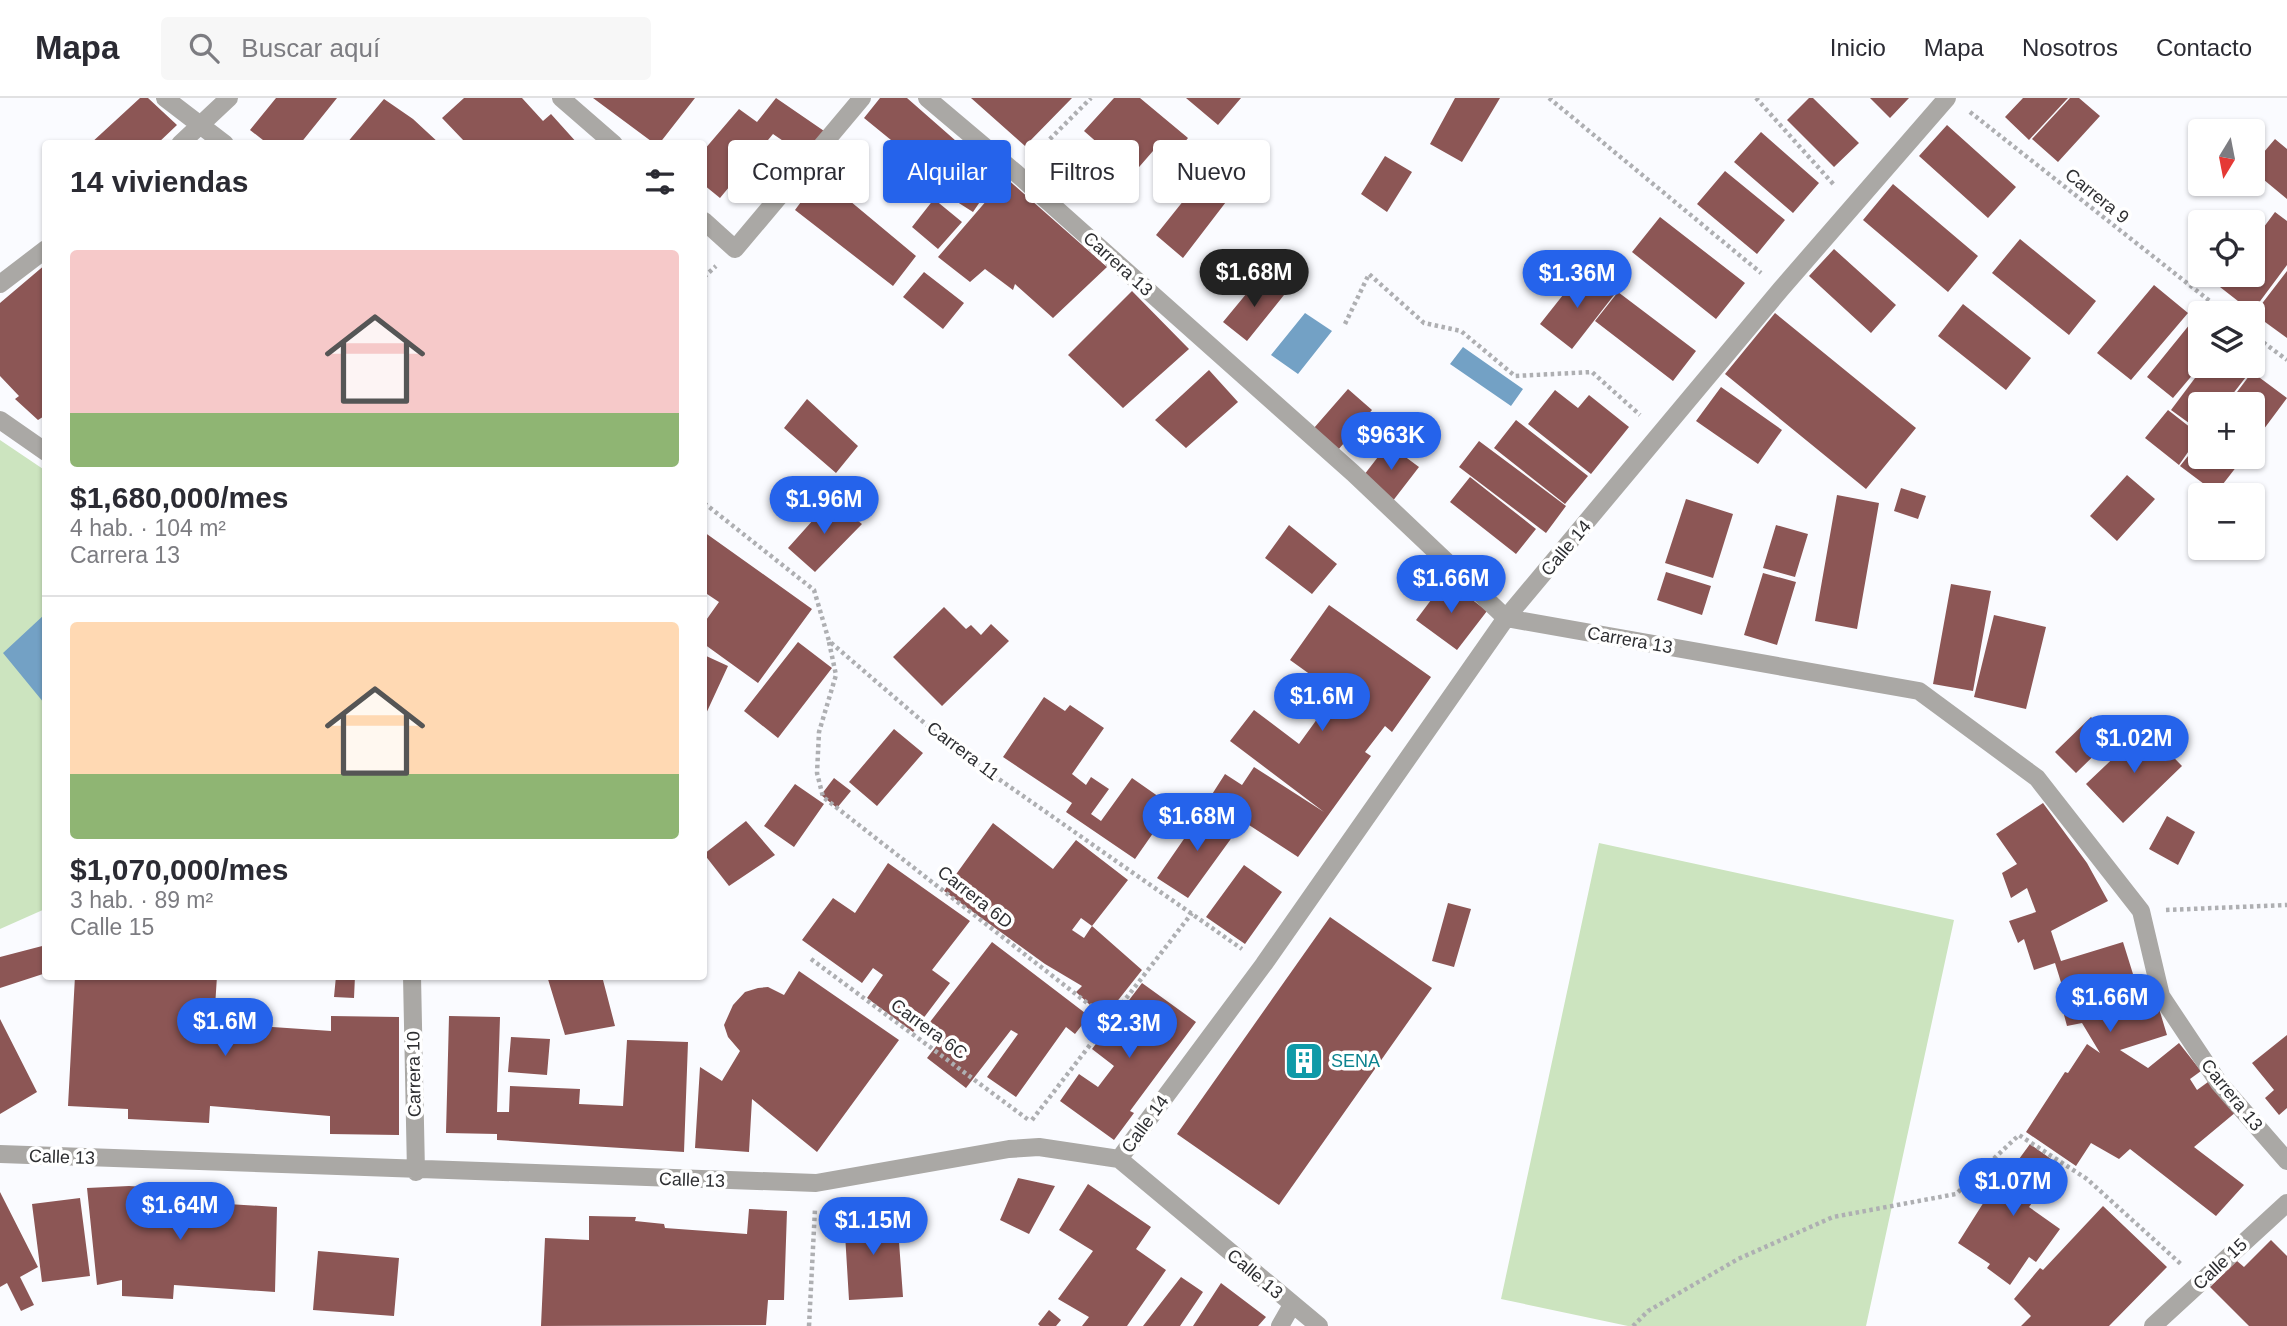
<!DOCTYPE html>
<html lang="es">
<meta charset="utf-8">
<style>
:root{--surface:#fff;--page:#f7f7f7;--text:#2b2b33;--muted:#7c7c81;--line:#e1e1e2;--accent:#2563eb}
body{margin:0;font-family:Arial,sans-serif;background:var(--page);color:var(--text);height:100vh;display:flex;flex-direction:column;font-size:26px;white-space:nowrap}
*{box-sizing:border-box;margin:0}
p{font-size:23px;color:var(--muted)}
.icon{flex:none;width:38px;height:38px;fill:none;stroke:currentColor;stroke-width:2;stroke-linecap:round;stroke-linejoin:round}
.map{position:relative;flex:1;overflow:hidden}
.drawer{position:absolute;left:42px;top:42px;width:665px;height:840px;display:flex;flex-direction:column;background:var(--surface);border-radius:7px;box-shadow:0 2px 5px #0004}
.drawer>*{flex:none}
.top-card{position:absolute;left:728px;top:42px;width:665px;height:63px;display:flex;gap:14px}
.needle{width:46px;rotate:190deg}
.controls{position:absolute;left:2188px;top:21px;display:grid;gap:14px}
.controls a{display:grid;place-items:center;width:77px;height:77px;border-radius:7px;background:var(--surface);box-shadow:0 2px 5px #0004;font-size:35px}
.price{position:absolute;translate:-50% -60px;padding:0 16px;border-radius:24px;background:var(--accent);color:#fff;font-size:23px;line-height:46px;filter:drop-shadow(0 2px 4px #0008)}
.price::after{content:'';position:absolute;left:50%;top:42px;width:21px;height:16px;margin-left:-10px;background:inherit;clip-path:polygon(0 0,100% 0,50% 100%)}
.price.active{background:#222;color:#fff}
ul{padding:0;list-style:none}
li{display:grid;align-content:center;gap:14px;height:371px;padding:0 28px}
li+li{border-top:2px solid var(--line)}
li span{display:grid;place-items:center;height:217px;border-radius:7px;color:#555}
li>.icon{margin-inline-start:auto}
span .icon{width:126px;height:126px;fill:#fffc;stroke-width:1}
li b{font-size:30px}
h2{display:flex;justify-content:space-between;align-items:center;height:84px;padding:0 28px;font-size:30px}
.chip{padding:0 24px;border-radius:7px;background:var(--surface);box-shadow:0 2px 5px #0004;font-size:24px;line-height:63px}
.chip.active{background:var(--accent);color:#fff}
header{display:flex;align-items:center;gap:42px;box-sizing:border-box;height:98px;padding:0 35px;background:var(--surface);border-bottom:2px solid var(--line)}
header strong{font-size:33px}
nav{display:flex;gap:38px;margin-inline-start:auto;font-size:24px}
.search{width:490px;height:63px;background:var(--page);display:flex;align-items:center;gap:18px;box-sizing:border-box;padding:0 24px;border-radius:7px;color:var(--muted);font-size:26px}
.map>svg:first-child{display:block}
.green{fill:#cce4bf}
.water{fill:#73a1c5}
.building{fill:#8c5655}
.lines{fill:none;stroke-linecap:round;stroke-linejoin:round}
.path{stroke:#aeafb2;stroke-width:4.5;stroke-dasharray:3.5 3.5;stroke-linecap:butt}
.street{stroke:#aaa8a5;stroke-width:18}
.labels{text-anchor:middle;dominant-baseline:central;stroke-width:7;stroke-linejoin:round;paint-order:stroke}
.street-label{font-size:18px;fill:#2d2e31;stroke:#fff}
.culture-label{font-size:18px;fill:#0d838f;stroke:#fff;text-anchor:start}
</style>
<header>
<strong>Mapa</strong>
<div class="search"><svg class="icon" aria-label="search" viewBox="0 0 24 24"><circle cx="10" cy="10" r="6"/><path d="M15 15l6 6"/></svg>Buscar aquí</div>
<nav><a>Inicio</a><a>Mapa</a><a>Nosotros</a><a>Contacto</a></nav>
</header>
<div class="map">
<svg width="2287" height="1228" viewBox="0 0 2287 1228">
<rect width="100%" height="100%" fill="#fafbff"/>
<path class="green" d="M 0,342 L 46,373 L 45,811 L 0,831 Z
M 1599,745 L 1954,822 L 1866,1228 L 1628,1228 L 1501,1201 Z"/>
<path class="water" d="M 1305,215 L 1332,233 L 1298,276 L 1271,257 Z
M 1463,249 L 1523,291 L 1511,308 L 1450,266 Z
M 45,516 L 46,605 L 44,605 L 3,555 Z"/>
<path class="building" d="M 140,0 L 148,0 L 177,27 L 157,46 L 90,46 Z
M 276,0 L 337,0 L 300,46 L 268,46 L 250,32 Z
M 464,0 L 522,0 L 543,23 L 551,16 L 578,46 L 461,46 L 464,43 L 442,20 Z
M 593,0 L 695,0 L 659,46 L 655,46 Z
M 776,0 L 827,35 L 808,60 L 773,36 L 720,100 L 704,87 L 704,52 L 739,11 L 757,24 Z
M 880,0 L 907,0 L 956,43 L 929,73 L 864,20 Z
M 971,0 L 1072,0 L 1025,48 Z
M 1114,0 L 1140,0 L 1188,40 L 1168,65 L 1153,53 L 1133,76 L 1084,33 Z
M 1186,0 L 1241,0 L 1218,27 Z
M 1455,0 L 1500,0 L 1462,64 L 1430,46 Z
M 1809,0 L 1813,0 L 1859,45 L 1834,69 L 1787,22 Z
M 1870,0 L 1909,0 L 1890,20 Z
M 2023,0 L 2068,0 L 2029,42 L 2005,19 Z
M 2070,0 L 2079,0 L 2100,18 L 2058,64 L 2032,41 Z
M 384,1 L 413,21 L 440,46 L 346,46 Z
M 1947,27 L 2016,89 L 1988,120 L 1919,58 Z
M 1761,34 L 1819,85 L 1793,115 L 1734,64 Z
M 2275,41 L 2287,51 L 2287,101 L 2252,72 L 2252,68 Z
M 970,54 L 1001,73 L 973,114 L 943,95 Z
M 1385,58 L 1412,74 L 1387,114 L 1361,96 Z
M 1725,73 L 1785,122 L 1757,156 L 1697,106 Z
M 820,78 L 916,158 L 893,188 L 795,112 Z
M 1006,80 L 1107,169 L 1053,220 L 1015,186 L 1013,192 L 985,171 L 970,184 L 938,159 Z
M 1200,82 L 1229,100 L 1183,160 L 1156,137 Z
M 1893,86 L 1978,158 L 1948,194 L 1863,122 Z
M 934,101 L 962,124 L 938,151 L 912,129 Z
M 2275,114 L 2287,123 L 2287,167 L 2252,214 L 2220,189 L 2229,177 L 2252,177 L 2252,145 Z
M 1660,119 L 1745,185 L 1716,221 L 1632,154 Z
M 2020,141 L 2096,203 L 2069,237 L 1992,175 Z
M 1834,151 L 1896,207 L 1871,235 L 1809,178 Z
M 46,166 L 46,317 L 38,322 L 15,301 L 19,298 L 0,278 L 0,205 Z
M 1582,173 L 1614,197 L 1572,251 L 1540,226 Z
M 2287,173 L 2287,240 L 2254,216 Z
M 924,174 L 964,205 L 943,231 L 903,199 Z
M 1261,178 L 1284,197 L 1247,243 L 1223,224 Z
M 2154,187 L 2188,215 L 2131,282 L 2097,255 Z
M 1132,193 L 1189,251 L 1123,310 L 1068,257 Z
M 1618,194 L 1696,253 L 1673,283 L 1595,223 Z
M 1963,206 L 2031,260 L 2006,292 L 1938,238 Z
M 1775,215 L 1916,330 L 1866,391 L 1725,276 Z
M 2190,226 L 2200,233 L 2200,268 L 2173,300 L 2147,279 Z
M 2204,268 L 2239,268 L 2249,275 L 2225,306 L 2200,306 L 2200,333 L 2171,312 Z
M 1209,272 L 1238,304 L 1186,350 L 1155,322 Z
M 2252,274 L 2287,300 L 2252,347 L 2252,306 L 2228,306 Z
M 1721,289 L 1782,332 L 1758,366 L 1696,323 Z
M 1348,291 L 1372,312 L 1338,352 L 1314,330 Z
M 1555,292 L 1578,310 L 1589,297 L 1629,329 L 1591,376 L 1528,326 Z
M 807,301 L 858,348 L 836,375 L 784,330 Z
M 2168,312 L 2200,337 L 2179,367 L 2145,340 Z
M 1516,322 L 1588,378 L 1565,406 L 1494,350 Z
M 1479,343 L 1566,408 L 1546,435 L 1459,369 Z
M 2200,343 L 2200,359 L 2244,359 L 2216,395 L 2180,368 Z
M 1388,346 L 1419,369 L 1392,404 L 1364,377 Z
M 2127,377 L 2155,401 L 2117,443 L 2090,418 Z
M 1470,379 L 1536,431 L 1516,456 L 1450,404 Z
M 1901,390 L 1926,398 L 1918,421 L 1894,413 Z
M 1837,397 L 1879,405 L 1857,531 L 1815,523 Z
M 1686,401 L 1733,416 L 1713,480 L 1665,465 Z
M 831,402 L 862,426 L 815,474 L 788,450 Z
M 1289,427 L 1337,466 L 1312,496 L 1265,460 Z
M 1776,427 L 1808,436 L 1795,479 L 1763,470 Z
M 704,434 L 812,511 L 758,585 L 704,546 L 704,525 L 719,504 L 707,496 L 704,502 Z
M 1666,474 L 1711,488 L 1702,517 L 1657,502 Z
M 1763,475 L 1796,484 L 1777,547 L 1744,537 Z
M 1446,482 L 1487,513 L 1457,552 L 1416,522 Z
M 1951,486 L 1991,493 L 1973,593 L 1933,586 Z
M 1329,507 L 1431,579 L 1392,634 L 1385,628 L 1365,654 L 1371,658 L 1298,759 L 1209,701 L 1225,676 L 1242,687 L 1254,669 L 1324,714 L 1230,643 L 1254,612 L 1299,646 L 1336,595 L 1290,562 Z
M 944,509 L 966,531 L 971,527 L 981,537 L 991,526 L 1009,543 L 942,608 L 893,559 Z
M 1994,517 L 2046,529 L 2026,611 L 1974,599 Z
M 798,544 L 832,570 L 778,640 L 744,613 Z
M 704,557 L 728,568 L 704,620 Z
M 1044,599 L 1065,613 L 1070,607 L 1104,630 L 1072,676 L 1086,687 L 1091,679 L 1109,691 L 1091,716 L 1101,723 L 1132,680 L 1172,708 L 1135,761 L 1066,714 L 1072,705 L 1003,659 Z
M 2091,619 L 2112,640 L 2076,675 L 2055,654 Z
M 2145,630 L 2182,668 L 2123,725 L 2086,686 Z
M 894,631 L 923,655 L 877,708 L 849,684 Z
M 834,680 L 851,693 L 837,710 L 821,697 Z
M 795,686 L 824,706 L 794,749 L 764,728 Z
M 2043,705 L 2087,765 L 2108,803 L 2051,833 L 2061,863 L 2123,844 L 2143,908 L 2157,904 L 2167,937 L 2120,952 L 2148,970 L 2179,945 L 2201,973 L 2190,981 L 2197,992 L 2208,984 L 2236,1014 L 2194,1049 L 2244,1087 L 2216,1118 L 2130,1051 L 2119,1061 L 2091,1045 L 2076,1068 L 2026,1034 L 2065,974 L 2068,975 L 2087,946 L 2100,955 L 2082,925 L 2067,928 L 2060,902 L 2083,894 L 2092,922 L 2101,919 L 2091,886 L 2064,894 L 2055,865 L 2034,872 L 2024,841 L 2018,845 L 2009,823 L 2036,814 L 2027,790 L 2011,800 L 2002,775 L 2017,766 L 1996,736 Z
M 1206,709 L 1238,731 L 1188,800 L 1157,780 Z
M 2167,718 L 2195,734 L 2178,767 L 2149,751 Z
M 746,723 L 775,757 L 729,788 L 704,756 Z
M 993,725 L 1053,771 L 1076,742 L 1128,782 L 1092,828 L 1081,820 L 1072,832 L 1084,840 L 1092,828 L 1142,872 L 1104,920 L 1076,894 L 1082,888 L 1045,866 L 944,793 Z
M 888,765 L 970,823 L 932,872 L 950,885 L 913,934 L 867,900 L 883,877 L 873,870 L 862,885 L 802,842 L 833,800 L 855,815 Z
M 1244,767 L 1282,794 L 1245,846 L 1206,819 Z
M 1448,805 L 1471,811 L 1454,869 L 1432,863 Z
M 1330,819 L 1432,890 L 1279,1107 L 1177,1036 Z
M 992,844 L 1089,918 L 1075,936 L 1066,929 L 1016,999 L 987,979 L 1018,936 L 1011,932 L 966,990 L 927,960 L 938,946 L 923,933 Z
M 46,847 L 46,875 L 0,890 L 0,859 Z
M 799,873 L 899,942 L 817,1054 L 752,1001 L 749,1054 L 695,1050 L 700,969 L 722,983 L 740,953 L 728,939 L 724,927 L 733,907 L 745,894 L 758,890 L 768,889 L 784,897 Z
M 75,878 L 217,878 L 214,925 L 331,933 L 331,918 L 399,919 L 399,1037 L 330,1036 L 330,1018 L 210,1008 L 209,1025 L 128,1021 L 128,1011 L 68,1008 Z
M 336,878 L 355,878 L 354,900 L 334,899 Z
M 547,878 L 611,878 L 603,882 L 615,928 L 565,937 Z
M 1142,885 L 1196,924 L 1130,1013 L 1134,1015 L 1114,1042 L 1060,1003 L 1079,976 L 1098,989 L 1114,968 L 1092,951 Z
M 449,918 L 500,919 L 497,1014 L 509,1014 L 510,988 L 580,991 L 579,1006 L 623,1008 L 627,942 L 688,944 L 684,1054 L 497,1042 L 497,1036 L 446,1035 Z
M 0,921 L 37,994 L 0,1016 Z
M 2287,937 L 2287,1010 L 2279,1017 L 2265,1000 L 2274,992 L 2252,965 Z
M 511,939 L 550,941 L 547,977 L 508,974 Z
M 2030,1046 L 2061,1068 L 2029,1109 L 2060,1131 L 2036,1164 L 2029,1159 L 2010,1187 L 1987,1170 L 1990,1166 L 1958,1145 L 2006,1069 L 2011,1072 Z
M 1018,1080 L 1055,1088 L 1029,1136 L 1000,1122 Z
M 1088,1086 L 1151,1129 L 1136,1151 L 1166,1172 L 1127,1228 L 1082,1228 L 1089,1219 L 1058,1201 L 1093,1153 L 1059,1132 Z
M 129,1088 L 180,1091 L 179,1103 L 277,1109 L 275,1194 L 174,1187 L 173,1201 L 122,1198 L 122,1182 L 97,1187 L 87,1090 Z
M 0,1094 L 38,1169 L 20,1179 L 34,1207 L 21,1213 L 7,1185 L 0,1189 Z
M 80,1100 L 90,1178 L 42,1184 L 32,1106 Z
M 2103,1108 L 2167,1169 L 2109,1228 L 2021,1228 L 2031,1218 L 2014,1201 L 2040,1170 L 2043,1172 Z
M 749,1111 L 787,1113 L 784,1202 L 768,1202 L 766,1227 L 541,1228 L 545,1140 L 589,1142 L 589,1118 L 636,1119 L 635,1123 L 664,1126 L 665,1130 L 747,1136 Z
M 897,1116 L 903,1199 L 849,1202 L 844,1119 Z
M 2271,1142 L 2287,1158 L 2287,1228 L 2249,1228 L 2210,1189 L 2237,1163 L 2244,1169 Z
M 318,1153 L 399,1160 L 394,1218 L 313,1212 Z
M 1181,1179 L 1203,1194 L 1180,1228 L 1143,1228 Z
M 1221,1185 L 1266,1219 L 1258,1228 L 1193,1228 Z
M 1049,1212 L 1061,1222 L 1056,1228 L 1040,1228 L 1038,1226 Z"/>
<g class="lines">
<path class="path" d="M 1549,0 L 1761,175
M 1756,0 L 1835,88
M 1970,14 L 2225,215
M 1035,56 L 1091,0
M 704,179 L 716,168
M 1345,226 L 1369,176 L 1424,225 L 1461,233 L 1515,278 L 1592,274 L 1640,317
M 2252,236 L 2287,262
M 704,405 L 814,492 L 829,543 L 950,647 L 1242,851
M 829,544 L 836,577 L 819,634 L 817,675 L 823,699 L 1109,922
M 2166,812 L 2287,807
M 811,861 L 1030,1023
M 1032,1022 L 1192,815
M 809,1228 L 815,1111
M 1633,1228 L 1648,1213 L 1738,1161 L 1833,1119 L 1956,1096 L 2019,1037 L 2087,1081 L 2183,1168"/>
<path class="street" d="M 165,0 L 225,46
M 561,0 L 614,46
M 927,0 L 1016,75 L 1353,375 L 1506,520 L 1919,593 L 2037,680 L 2141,813 L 2161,898 L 2219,985 L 2287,1063
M 180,46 L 229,0
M 704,123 L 735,151 L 862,0
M 0,186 L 46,151
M 0,322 L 46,354
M 412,878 L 416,1074
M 0,1056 L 816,1085 L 1009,1051 L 1039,1049 L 1119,1061 L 1319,1228
M 1119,1061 L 1264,866 L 1506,520 L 1781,191 L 1947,0
M 1280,1228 L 1292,1207
M 2153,1228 L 2287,1105"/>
</g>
<defs>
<g id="building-square" transform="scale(2.0125)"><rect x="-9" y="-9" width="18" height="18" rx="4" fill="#0f9aa8" stroke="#fff"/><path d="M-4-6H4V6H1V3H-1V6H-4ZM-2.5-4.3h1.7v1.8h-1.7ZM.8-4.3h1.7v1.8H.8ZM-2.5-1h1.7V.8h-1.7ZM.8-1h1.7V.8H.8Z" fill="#fff"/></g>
</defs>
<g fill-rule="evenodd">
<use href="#building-square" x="1304" y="963"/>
</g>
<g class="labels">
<g class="street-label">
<text transform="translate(2097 98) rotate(39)">Carrera 9</text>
<text transform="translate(1118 166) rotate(42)">Carrera 13</text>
<text transform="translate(1566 450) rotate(-50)">Calle 14</text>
<text transform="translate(1630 542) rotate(10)">Carrera 13</text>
<text transform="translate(963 653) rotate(37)">Carrera 11</text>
<text transform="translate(975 799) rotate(38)">Carrera 6D</text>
<text transform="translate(929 931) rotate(36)">Carrera 6C</text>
<text transform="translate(414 976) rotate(-91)">Carrera 10</text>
<text transform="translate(2232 997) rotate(51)">Carrera 13</text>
<text transform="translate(1145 1026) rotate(-54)">Calle 14</text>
<text transform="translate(62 1059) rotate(2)">Calle 13</text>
<text transform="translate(692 1082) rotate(2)">Calle 13</text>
<text transform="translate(2220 1166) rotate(-43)">Calle 15</text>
<text transform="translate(1255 1176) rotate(40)">Calle 13</text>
</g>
<g class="culture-label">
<text x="1331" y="963">SENA</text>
</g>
</g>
</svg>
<div class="controls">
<a><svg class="needle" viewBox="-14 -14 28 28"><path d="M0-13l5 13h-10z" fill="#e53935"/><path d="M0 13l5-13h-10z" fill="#7c7c81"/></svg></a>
<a><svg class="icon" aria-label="locate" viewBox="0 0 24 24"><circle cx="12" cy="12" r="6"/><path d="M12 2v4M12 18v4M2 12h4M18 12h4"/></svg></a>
<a><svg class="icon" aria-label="layers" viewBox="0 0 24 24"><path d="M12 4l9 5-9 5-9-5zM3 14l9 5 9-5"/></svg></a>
<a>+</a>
<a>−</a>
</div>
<b class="price active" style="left:1254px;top:211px">$1.68M</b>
<b class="price" style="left:1577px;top:212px">$1.36M</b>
<b class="price" style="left:1391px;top:374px">$963K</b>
<b class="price" style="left:824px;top:438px">$1.96M</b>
<b class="price" style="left:1451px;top:517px">$1.66M</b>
<b class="price" style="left:1322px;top:635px">$1.6M</b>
<b class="price" style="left:2134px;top:677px">$1.02M</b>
<b class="price" style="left:1197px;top:755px">$1.68M</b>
<b class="price" style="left:2110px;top:936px">$1.66M</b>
<b class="price" style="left:225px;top:960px">$1.6M</b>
<b class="price" style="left:1129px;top:962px">$2.3M</b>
<b class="price" style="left:2013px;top:1120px">$1.07M</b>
<b class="price" style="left:180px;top:1144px">$1.64M</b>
<b class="price" style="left:873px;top:1159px">$1.15M</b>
<div class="top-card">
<a class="chip">Comprar</a>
<a class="chip active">Alquilar</a>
<a class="chip">Filtros</a>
<a class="chip">Nuevo</a>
</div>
<section class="drawer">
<h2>14 viviendas<svg class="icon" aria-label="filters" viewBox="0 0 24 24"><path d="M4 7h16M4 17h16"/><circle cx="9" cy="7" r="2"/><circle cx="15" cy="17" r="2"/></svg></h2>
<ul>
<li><span style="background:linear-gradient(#f6c9c9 75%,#8fb573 0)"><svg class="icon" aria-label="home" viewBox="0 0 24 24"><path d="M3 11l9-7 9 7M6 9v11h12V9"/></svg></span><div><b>$1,680,000/mes</b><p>4 hab. · 104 m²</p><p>Carrera 13</p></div></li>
<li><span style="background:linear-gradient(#ffd9b3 70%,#8fb573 0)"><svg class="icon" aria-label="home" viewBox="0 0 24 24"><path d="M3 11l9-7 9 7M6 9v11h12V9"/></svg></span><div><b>$1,070,000/mes</b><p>3 hab. · 89 m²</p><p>Calle 15</p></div></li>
</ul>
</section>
</div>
